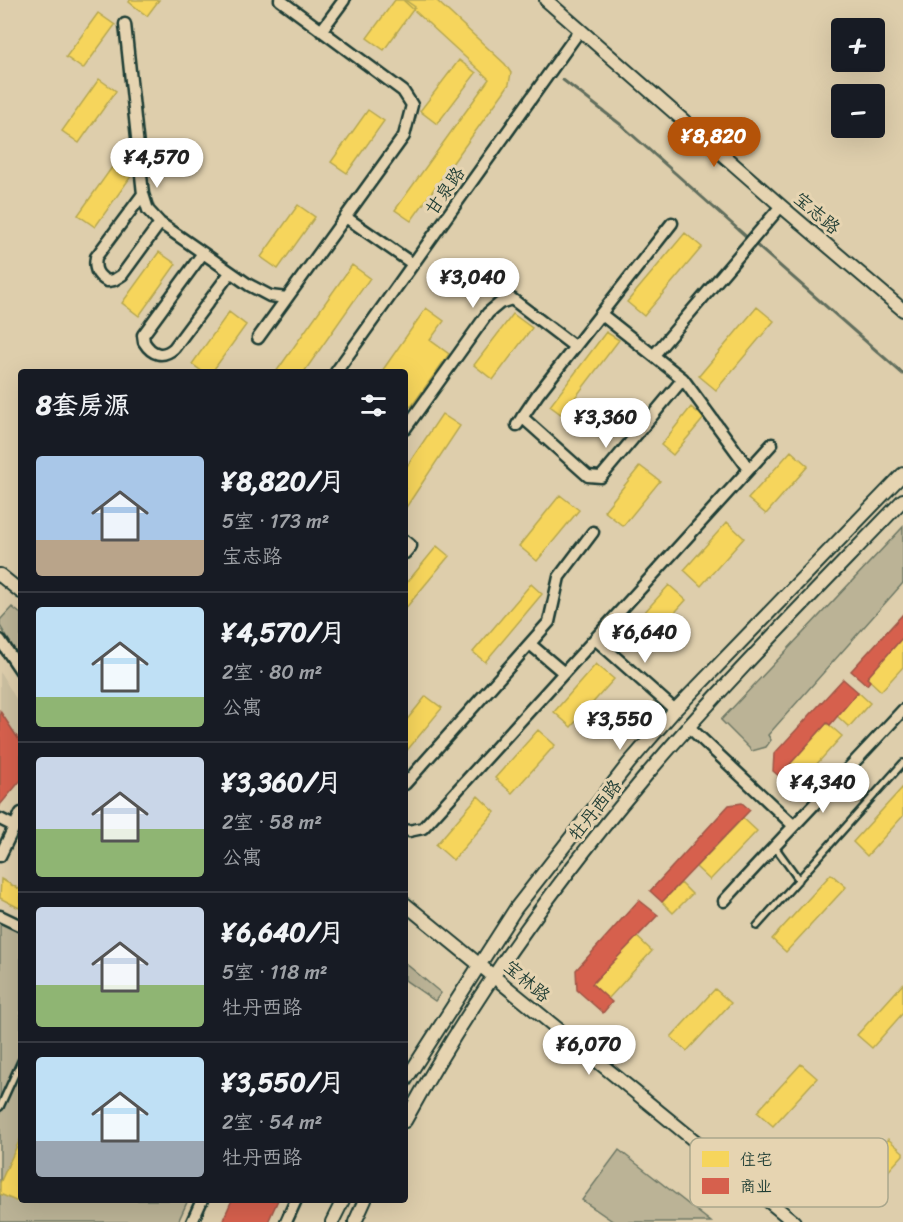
<!DOCTYPE html>
<html lang="zh">
<meta charset="utf-8">
<style>
:root{--surface:#171b24;--page:#242831;--text:#f1f3f6;--muted:#9ea1a6;--line:#363941;--accent:#b45309}
body{margin:0;font-family:Sriracha,"LXGW WenKai TC",sans-serif;background:var(--page);color:var(--text);height:100vh;display:flex;flex-direction:column;font-size:22px;white-space:nowrap}
*{box-sizing:border-box;margin:0}
p{font-size:20px;color:var(--muted)}
.icon{flex:none;width:33px;height:33px;fill:none;stroke:currentColor;stroke-width:2;stroke-linecap:round;stroke-linejoin:round}
.map{position:relative;flex:1;overflow:hidden}
.panel{position:absolute;left:18px;top:369px;width:390px;height:834px;display:flex;flex-direction:column;background:var(--surface);border-radius:6px;box-shadow:0 6px 24px #0002}
.panel>*{flex:none}
.buttons{position:absolute;left:831px;top:18px;display:grid;gap:12px}
.buttons a{display:grid;place-items:center;width:54px;height:54px;border-radius:6px;background:var(--surface);box-shadow:0 6px 24px #0002;font-size:30px}
.price{position:absolute;translate:-50% -51px;padding:0 14px;border-radius:21px;background:#fff;color:#222;font-size:20px;line-height:39px;filter:drop-shadow(0 2px 3px #0008)}
.price::after{content:'';position:absolute;left:50%;top:36px;width:18px;height:14px;margin-left:-9px;background:inherit;clip-path:polygon(0 0,100% 0,50% 100%)}
.price.on{background:var(--accent);color:#fff}
ul{padding:0;list-style:none}
li{display:flex;align-items:center;gap:18px;height:150px;padding:0 18px}
li+li{border-top:2px solid var(--line)}
li span{display:grid;place-items:center;flex:none;width:168px;height:120px;border-radius:6px;color:#555}
li>.icon{margin-inline-start:auto}
span .icon{width:72px;height:72px;fill:#fffc;stroke-width:1}
li b{font-size:26px}
h2{display:flex;justify-content:space-between;align-items:center;height:72px;padding:0 18px;font-size:26px}
.map>svg:first-child{display:block}
.built{fill:#ccc0a1}
.green{fill:#bbb396;stroke:#6d7865;stroke-width:1.5}
.homes{fill:#f6d55c;stroke:#b6a750;stroke-width:1.5}
.shops{fill:#d6604d;stroke:#9f5646;stroke-width:1.5}
.lines{fill:none;stroke-linecap:round;stroke-linejoin:round}
.stream{stroke:#606e5d;stroke-width:3}
.service-casing{stroke:#1f3d34;stroke-width:10}
.minor-casing{stroke:#1f3d34;stroke-width:15}
.tertiary-casing{stroke:#1f3d34;stroke-width:16}
.service{stroke:#e6d4b1;stroke-width:5}
.minor{stroke:#e6d4b1;stroke-width:10}
.tertiary{stroke:#e6d4b1;stroke-width:12}
.labels{text-anchor:middle;dominant-baseline:central;stroke-width:6;stroke-linejoin:round;paint-order:stroke}
.street-label{font-size:18px;fill:#1f3d34;stroke:#e6d4b1}
.key{fill:#e6d4b1;stroke:#aaa78c;stroke-width:1.5}
.key-label{font-size:16px;fill:#1f3d34}
</style>
<div class="map">
<svg width="903" height="1222" viewBox="0 0 903 1222">
<rect width="100%" height="100%" fill="#deceac"/>
<filter id="ink" filterUnits="userSpaceOnUse"><feTurbulence type="fractalNoise" baseFrequency=".0167" numOctaves="2"/><feDisplacementMap in="SourceGraphic" scale="12" xChannelSelector="R" yChannelSelector="G"/><feConvolveMatrix kernelMatrix="1 2 1 2 8 2 1 2 1" color-interpolation-filters="sRGB"/></filter>
<g filter="url(#ink)">
<path class="built" d="M 0,672 L 21,707 L 21,754 L 0,766 Z"/>
<path class="green" d="M 903,527 L 903,583 L 768,735 L 771,740 L 766,747 L 752,751 L 721,720 Z
M 12,607 L 21,614 L 21,660 L 0,626 L 0,620 Z
M 0,922 L 21,933 L 21,1200 L 188,1200 L 178,1222 L 0,1222 Z
M 405,963 L 441,993 L 435,1001 L 405,980 Z
M 619,1150 L 711,1222 L 614,1222 L 582,1200 Z"/>
<path class="homes" d="M 130,0 L 159,0 L 147,16 L 129,2 Z
M 395,0 L 405,0 L 415,7 L 384,50 L 367,38 Z
M 403,0 L 436,0 L 505,64 L 511,73 L 509,84 L 503,93 L 411,221 L 395,210 L 489,79 Z
M 98,13 L 115,25 L 83,69 L 66,57 Z
M 459,60 L 476,73 L 437,124 L 420,111 Z
M 99,79 L 116,91 L 79,143 L 62,131 Z
M 368,110 L 384,121 L 347,173 L 331,162 Z
M 115,163 L 132,175 L 95,227 L 78,215 Z
M 298,205 L 315,217 L 278,269 L 261,257 Z
M 685,233 L 702,247 L 644,316 L 627,302 Z
M 159,252 L 176,264 L 139,316 L 122,303 Z
M 352,265 L 370,278 L 304,372 L 276,372 Z
M 757,307 L 774,321 L 716,390 L 699,376 Z
M 426,308 L 444,321 L 430,340 L 449,354 L 411,407 L 405,402 L 405,372 L 382,371 Z
M 229,312 L 246,325 L 212,372 L 203,372 L 192,364 Z
M 513,314 L 532,328 L 493,380 L 474,365 Z
M 606,332 L 619,340 L 562,415 L 550,406 Z
M 691,407 L 704,418 L 673,455 L 661,445 Z
M 442,414 L 460,426 L 405,509 L 405,469 Z
M 791,451 L 808,466 L 766,514 L 748,499 Z
M 640,466 L 660,481 L 623,526 L 604,511 Z
M 560,495 L 579,510 L 537,561 L 519,546 Z
M 727,522 L 744,538 L 701,586 L 684,570 Z
M 437,546 L 449,556 L 405,609 L 405,585 Z
M 531,584 L 542,594 L 485,662 L 473,652 Z
M 669,585 L 686,600 L 643,648 L 626,633 Z
M 903,637 L 903,667 L 881,691 L 867,678 Z
M 596,664 L 614,679 L 571,727 L 554,712 Z
M 858,692 L 870,703 L 849,727 L 837,716 Z
M 426,696 L 442,708 L 405,753 L 405,722 Z
M 827,723 L 842,736 L 797,786 L 782,773 Z
M 538,730 L 555,745 L 512,793 L 495,778 Z
M 0,747 L 21,749 L 21,771 L 3,775 L 2,797 L 0,798 Z
M 903,787 L 903,816 L 867,856 L 853,842 Z
M 478,796 L 495,812 L 453,860 L 436,845 Z
M 743,818 L 757,831 L 710,880 L 696,867 Z
M 831,874 L 846,887 L 786,952 L 772,939 Z
M 1,879 L 21,890 L 21,903 L 19,908 L 0,898 Z
M 681,883 L 692,894 L 673,913 L 662,902 Z
M 636,936 L 652,951 L 608,999 L 592,984 Z
M 903,984 L 903,1013 L 872,1048 L 857,1035 Z
M 715,989 L 731,1003 L 687,1051 L 671,1037 Z
M 801,1064 L 817,1078 L 773,1126 L 757,1112 Z
M 21,1137 L 21,1195 L 18,1202 L 0,1194 L 0,1183 Z
M 888,1139 L 903,1152 L 903,1155 L 860,1202 L 845,1187 Z
M 233,1200 L 264,1200 L 253,1222 L 224,1222 Z"/>
<path class="shops" d="M 903,614 L 903,637 L 867,678 L 870,681 L 867,685 L 851,671 Z
M 843,679 L 858,692 L 830,725 L 827,723 L 782,773 L 797,786 L 794,789 L 773,771 L 774,754 Z
M 0,711 L 21,743 L 21,780 L 0,805 Z
M 742,803 L 750,810 L 662,902 L 650,891 L 729,805 Z
M 639,900 L 658,915 L 592,984 L 612,1002 L 603,1013 L 577,990 L 576,970 Z
M 232,1200 L 278,1200 L 268,1222 L 222,1222 Z"/>
<g class="lines">
<path class="stream" d="M 563,80 L 620,124 L 749,239
M 754,243 L 903,374"/>
<g class="service-casing">
<path id="service" d="M 775,847 L 799,880
M 757,926 L 903,763
M 0,1107 L 21,1061"/>
</g>
<g class="minor-casing">
<path id="minor" d="M 125,24 L 143,194 L 148,210 L 160,223 L 249,285 L 270,296 L 287,298
M 321,31 L 344,0
M 143,194 L 96,257 C 94,268 96,275 107,281 L 114,280 L 122,275 L 160,223
M 347,218 L 413,264
M 203,253 L 143,335 L 144,342 C 152,355 163,358 174,348 L 230,273
M 601,314 L 683,379 L 749,469
M 258,338 L 404,136 L 412,105 L 403,91 L 280,0
M 654,355 L 781,206
M 336,372 L 580,30
M 522,417 L 588,476 L 601,477 L 683,379
M 517,425 L 538,394 L 672,223
M 405,429 L 488,313 L 500,303 L 512,299 L 575,347
M 405,541 L 411,546 L 405,553
M 595,639 L 675,710
M 0,640 L 21,671
M 530,644 L 564,673
M 689,727 L 793,825
M 405,784 L 549,622 L 559,577 L 593,532
M 0,819 L 14,826
M 405,830 L 409,831 L 423,828 L 772,444
M 0,856 L 21,813
M 724,901 C 783,836 844,774 903,710
M 0,916 L 21,926
M 192,1222 L 202,1200
M 286,1222 L 296,1200"/>
</g>
<g class="tertiary-casing">
<path id="tertiary" d="M 546,0 L 781,206 L 903,310
M 0,575 L 21,592
M 405,904 L 794,1222
M 405,1081 L 516,908 L 629,763 L 675,710 L 903,474
M 405,1121 C 471,1000 554,885 643,779 C 725,682 815,592 903,500
M 332,1222 L 343,1200
M 355,1222 L 365,1200"/>
</g>
<use href="#service" class="service"/>
<use href="#minor" class="minor"/>
<use href="#tertiary" class="tertiary"/>
</g>
</g>
<g class="labels">
<g class="street-label">
<text transform="translate(445 191) rotate(-55)">甘泉路</text>
<text transform="translate(817 213) rotate(40)">宝志路</text>
<text transform="translate(595 810) rotate(-51)">牡丹西路</text>
<text transform="translate(527 981) rotate(40)">宝林路</text>
</g>
</g>
<rect x="690" y="1138" width="198" height="69" rx="9" class="key"/>
<rect x="702" y="1151" width="27" height="16" fill="#f6d55c"/>
<rect x="702" y="1178" width="27" height="16" fill="#d6604d"/>
<g class="key-label">
<text x="740" y="1165">住宅</text>
<text x="740" y="1192">商业</text>
</g>
</svg>
<div class="buttons">
<a>+</a>
<a>−</a>
</div>
<b class="price on" style="left:714px;top:168px">¥8,820</b>
<b class="price" style="left:157px;top:189px">¥4,570</b>
<b class="price" style="left:473px;top:309px">¥3,040</b>
<b class="price" style="left:606px;top:449px">¥3,360</b>
<b class="price" style="left:645px;top:664px">¥6,640</b>
<b class="price" style="left:620px;top:751px">¥3,550</b>
<b class="price" style="left:823px;top:814px">¥4,340</b>
<b class="price" style="left:589px;top:1076px">¥6,070</b>
<section class="panel">
<h2>8套房源<svg class="icon" aria-label="filters" viewBox="0 0 24 24"><path d="M4 7h16M4 17h16"/><circle cx="9" cy="7" r="2"/><circle cx="15" cy="17" r="2"/></svg></h2>
<ul>
<li><span style="background:linear-gradient(#a9c7e8 70%,#b9a48a 0)"><svg class="icon" aria-label="home" viewBox="0 0 24 24"><path d="M3 11l9-7 9 7M6 9v11h12V9"/></svg></span><div><b>¥8,820/月</b><p>5室 · 173 m²</p><p>宝志路</p></div></li>
<li><span style="background:linear-gradient(#bfe0f5 75%,#8fb573 0)"><svg class="icon" aria-label="home" viewBox="0 0 24 24"><path d="M3 11l9-7 9 7M6 9v11h12V9"/></svg></span><div><b>¥4,570/月</b><p>2室 · 80 m²</p><p>公寓</p></div></li>
<li><span style="background:linear-gradient(#c9d6e8 60%,#8fb573 0)"><svg class="icon" aria-label="home" viewBox="0 0 24 24"><path d="M3 11l9-7 9 7M6 9v11h12V9"/></svg></span><div><b>¥3,360/月</b><p>2室 · 58 m²</p><p>公寓</p></div></li>
<li><span style="background:linear-gradient(#c9d6e8 65%,#8fb573 0)"><svg class="icon" aria-label="home" viewBox="0 0 24 24"><path d="M3 11l9-7 9 7M6 9v11h12V9"/></svg></span><div><b>¥6,640/月</b><p>5室 · 118 m²</p><p>牡丹西路</p></div></li>
<li><span style="background:linear-gradient(#bfe0f5 70%,#9aa5b1 0)"><svg class="icon" aria-label="home" viewBox="0 0 24 24"><path d="M3 11l9-7 9 7M6 9v11h12V9"/></svg></span><div><b>¥3,550/月</b><p>2室 · 54 m²</p><p>牡丹西路</p></div></li>
</ul>
</section>
</div>
